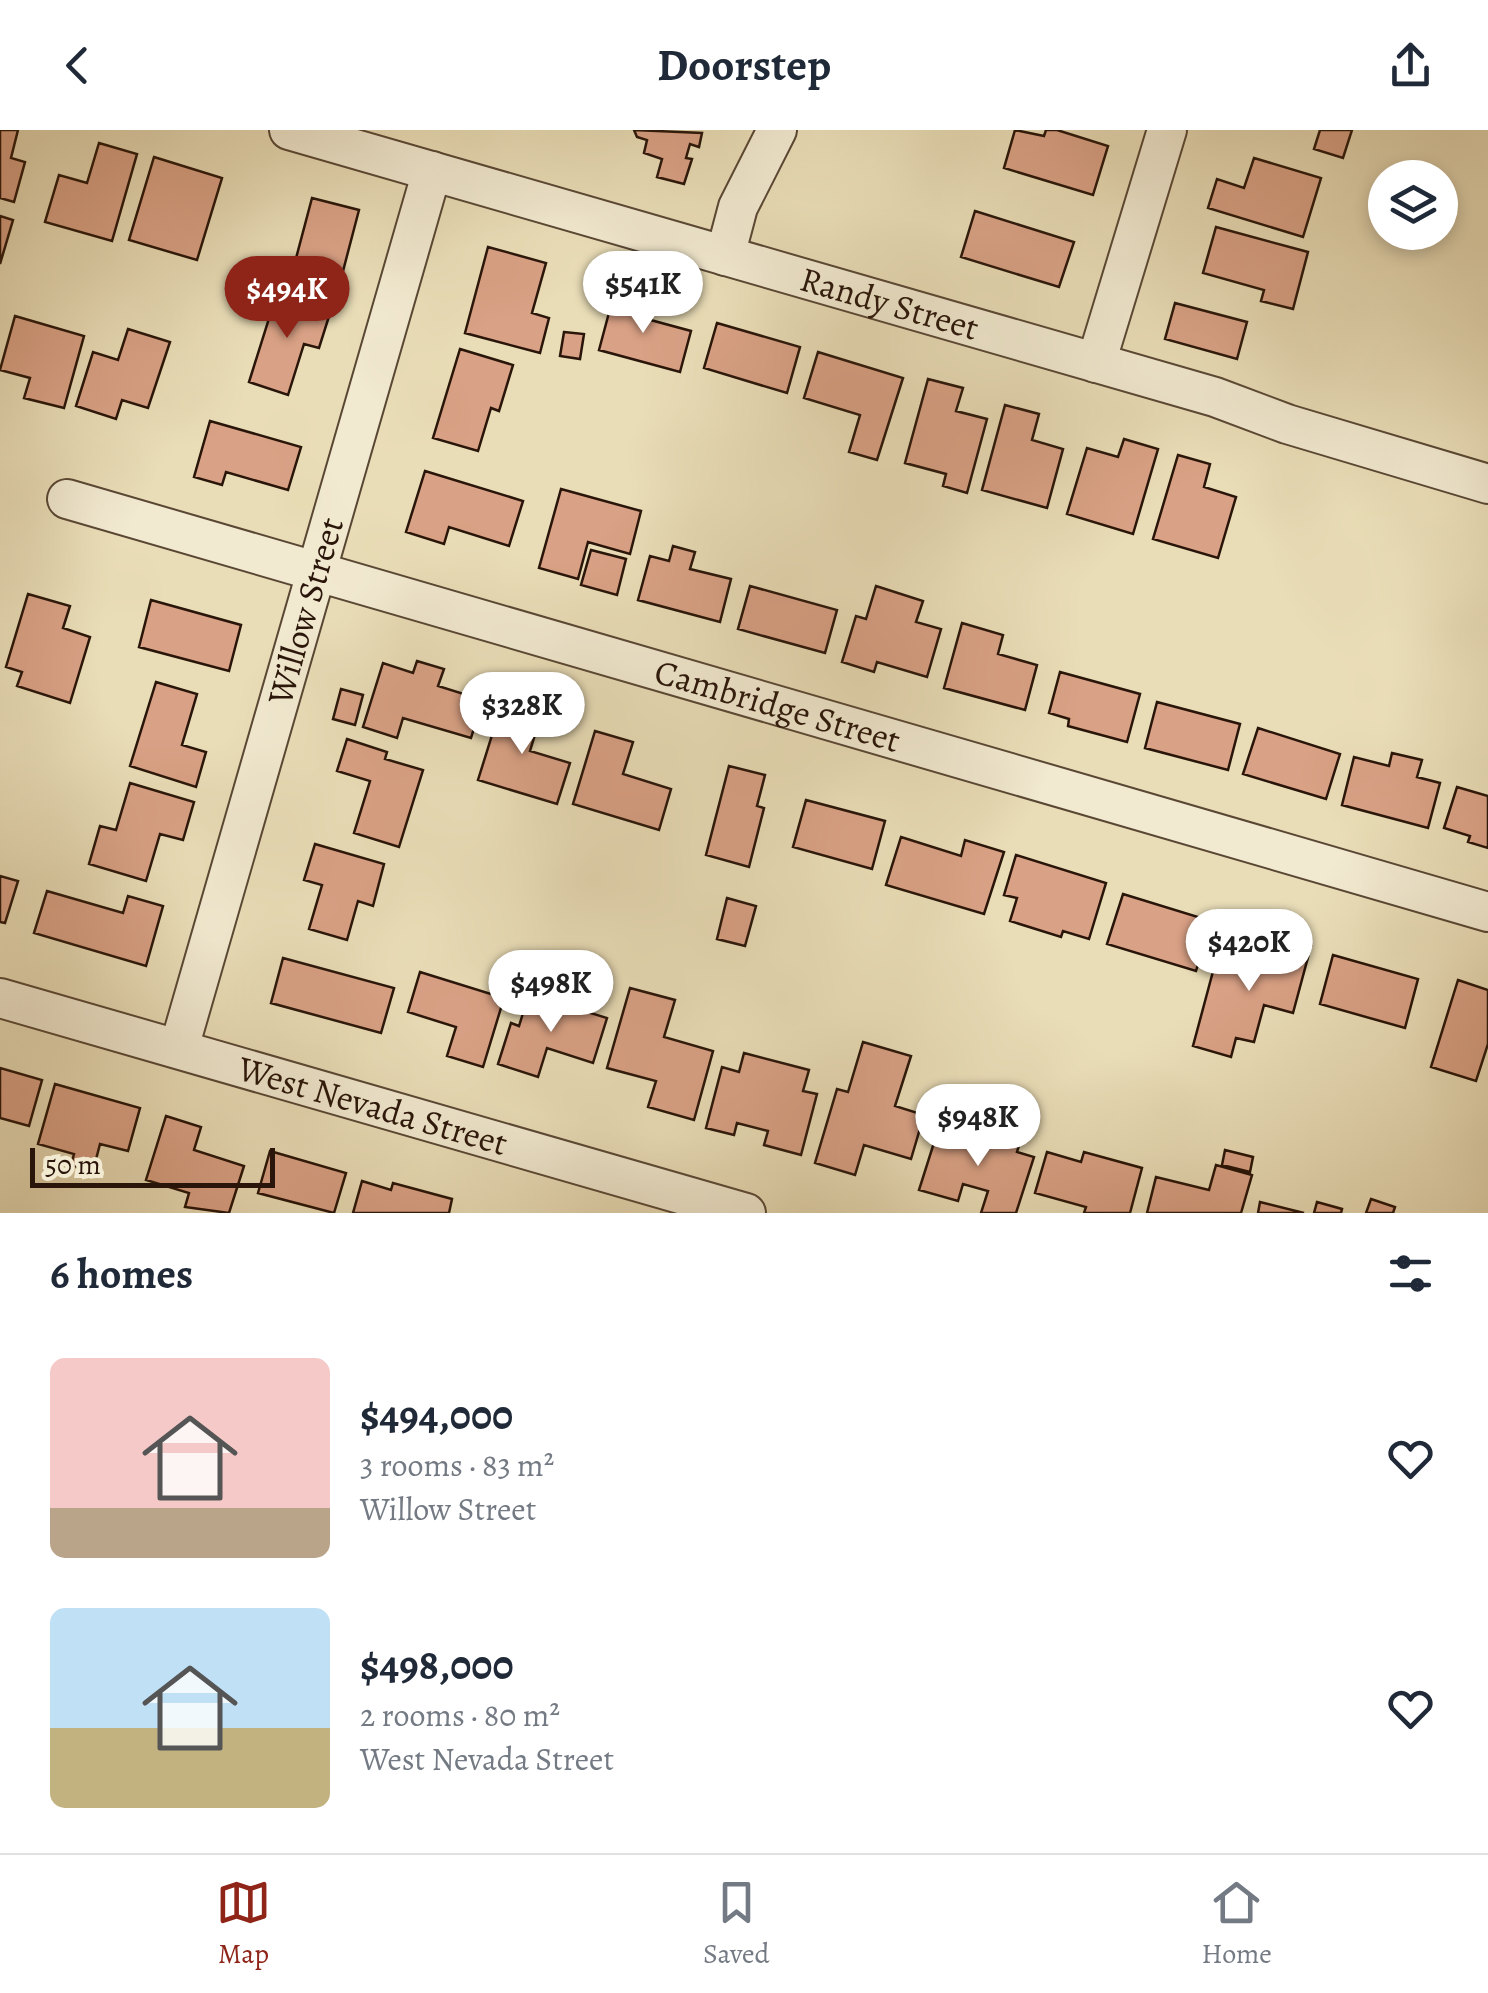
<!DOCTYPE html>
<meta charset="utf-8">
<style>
:root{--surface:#fff;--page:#f6f6f7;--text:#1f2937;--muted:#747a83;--line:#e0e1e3;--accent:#8f2418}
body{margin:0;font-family:Alegreya,serif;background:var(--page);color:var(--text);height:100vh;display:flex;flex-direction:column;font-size:38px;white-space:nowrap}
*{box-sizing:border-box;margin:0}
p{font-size:32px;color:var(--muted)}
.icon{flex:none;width:55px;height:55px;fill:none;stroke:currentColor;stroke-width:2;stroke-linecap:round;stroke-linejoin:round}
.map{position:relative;height:1083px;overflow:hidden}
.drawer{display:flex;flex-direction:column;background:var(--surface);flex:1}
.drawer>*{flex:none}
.fabs{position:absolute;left:1368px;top:30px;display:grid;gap:20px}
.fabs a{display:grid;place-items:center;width:90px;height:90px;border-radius:50%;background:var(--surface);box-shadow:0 5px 15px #0003;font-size:50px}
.scale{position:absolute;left:30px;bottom:25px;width:245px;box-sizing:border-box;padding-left:10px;border:5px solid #291509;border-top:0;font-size:28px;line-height:35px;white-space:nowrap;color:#291509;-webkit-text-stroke:8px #f1e9d0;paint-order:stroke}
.price{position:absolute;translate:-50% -85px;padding:0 22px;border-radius:35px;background:#fff;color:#222;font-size:32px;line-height:65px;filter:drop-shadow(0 2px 5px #0008)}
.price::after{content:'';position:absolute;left:50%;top:60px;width:30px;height:22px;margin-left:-15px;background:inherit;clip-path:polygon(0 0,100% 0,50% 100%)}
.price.current{background:var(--accent);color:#fff}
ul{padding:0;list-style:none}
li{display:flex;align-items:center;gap:30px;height:250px;padding:0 50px}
li span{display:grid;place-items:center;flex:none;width:280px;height:200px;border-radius:15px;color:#555}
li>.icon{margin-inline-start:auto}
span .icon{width:120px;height:120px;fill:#fffc;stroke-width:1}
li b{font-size:42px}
h2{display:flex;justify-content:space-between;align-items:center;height:120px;padding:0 50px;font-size:42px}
header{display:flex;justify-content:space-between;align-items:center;height:130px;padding:0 50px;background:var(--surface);font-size:45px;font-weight:600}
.tabs{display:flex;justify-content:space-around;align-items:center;height:140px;border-top:2px solid var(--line);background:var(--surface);font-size:28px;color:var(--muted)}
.tabs a{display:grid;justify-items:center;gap:5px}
.tabs .current{color:var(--accent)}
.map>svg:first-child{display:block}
.building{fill:#d9a185;stroke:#291509;stroke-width:2.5}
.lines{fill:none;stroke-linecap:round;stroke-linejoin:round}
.minor-casing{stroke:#594734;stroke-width:42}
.minor{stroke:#f1e9d0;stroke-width:38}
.labels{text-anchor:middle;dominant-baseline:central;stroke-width:9;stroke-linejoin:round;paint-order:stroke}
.street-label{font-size:35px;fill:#291509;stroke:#f1e9d0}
</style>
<header><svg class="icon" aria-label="back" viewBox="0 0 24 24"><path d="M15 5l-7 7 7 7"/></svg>Doorstep<svg class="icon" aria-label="share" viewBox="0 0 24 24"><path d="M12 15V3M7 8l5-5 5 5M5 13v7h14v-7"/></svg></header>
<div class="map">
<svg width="1488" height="1083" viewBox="0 0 1488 1083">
<rect width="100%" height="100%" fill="#e9ddb7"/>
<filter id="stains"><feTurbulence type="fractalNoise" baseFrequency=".002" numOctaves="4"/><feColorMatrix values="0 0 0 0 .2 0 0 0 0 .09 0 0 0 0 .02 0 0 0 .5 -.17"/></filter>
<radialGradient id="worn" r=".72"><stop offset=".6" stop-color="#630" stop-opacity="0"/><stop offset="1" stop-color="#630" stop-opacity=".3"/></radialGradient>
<path class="building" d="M 0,0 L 18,0 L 11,28 L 25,32 L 14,72 L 0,68 Z
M 634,0 L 702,3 L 699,17 L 690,14 L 686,28 L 692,29 L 684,54 L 657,47 L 662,29 L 644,23 L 647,10 L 637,7 Z
M 1015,0 L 1044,6 L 1046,0 L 1057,0 L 1108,16 L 1093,65 L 1004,38 Z
M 1320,0 L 1352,0 L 1343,28 L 1314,19 Z
M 99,13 L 137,24 L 112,111 L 45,92 L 59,45 L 87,53 Z
M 154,27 L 222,48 L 197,130 L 129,110 Z
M 1254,28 L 1321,48 L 1303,107 L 1208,78 L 1217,49 L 1244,58 Z
M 312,68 L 359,80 L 337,164 L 290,151 Z
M 975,81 L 1074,112 L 1059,157 L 961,127 Z
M 0,86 L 13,90 L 0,134 Z
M 1216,97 L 1308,122 L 1293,179 L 1261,171 L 1264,160 L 1203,143 Z
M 488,117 L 546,133 L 532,183 L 549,188 L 540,223 L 465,203 Z
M 277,163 L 331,180 L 319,218 L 304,214 L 288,265 L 249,252 Z
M 614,164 L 650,174 L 647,189 L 691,201 L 680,242 L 599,220 Z
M 1175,173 L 1247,192 L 1237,229 L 1165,209 Z
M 15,186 L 84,206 L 64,278 L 24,268 L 30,248 L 0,240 Z
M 717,193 L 800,217 L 787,263 L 704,238 Z
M 128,199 L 170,212 L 148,278 L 122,270 L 116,289 L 76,276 L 93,222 L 118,230 Z
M 564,202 L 584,204 L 580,229 L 560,226 Z
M 460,219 L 513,235 L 499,281 L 491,278 L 478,321 L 433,308 Z
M 818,222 L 903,248 L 877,330 L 849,322 L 860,285 L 804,268 Z
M 928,249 L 963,258 L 956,281 L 987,289 L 967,363 L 943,356 L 946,344 L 905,333 Z
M 1005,275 L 1039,284 L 1032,310 L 1063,319 L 1047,378 L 982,360 Z
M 210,291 L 301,317 L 288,360 L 226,342 L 222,355 L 194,347 Z
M 1124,309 L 1158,319 L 1133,404 L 1067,384 L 1087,318 L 1118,327 Z
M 1178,325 L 1210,334 L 1204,357 L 1236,367 L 1218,428 L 1153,409 Z
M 425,341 L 523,371 L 509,416 L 449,397 L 444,414 L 406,402 Z
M 561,359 L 641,381 L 630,424 L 588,412 L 578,449 L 539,438 Z
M 673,416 L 695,422 L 690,439 L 731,449 L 720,492 L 638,470 L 650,426 L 669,431 Z
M 591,420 L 626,429 L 617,465 L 581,455 Z
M 750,456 L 837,480 L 825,523 L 738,499 Z
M 876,456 L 923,471 L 916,492 L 941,499 L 927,547 L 877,532 L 874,542 L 842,532 L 856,486 L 866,489 Z
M 28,464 L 70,476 L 63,498 L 90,507 L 70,573 L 17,556 L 22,542 L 6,537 Z
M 151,470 L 241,495 L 229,541 L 139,517 Z
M 962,493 L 1003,505 L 998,524 L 1037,535 L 1025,580 L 944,558 Z
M 417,531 L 444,539 L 438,556 L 483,570 L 471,608 L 403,588 L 397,608 L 363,597 L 383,533 L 413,543 Z
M 1060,542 L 1140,564 L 1127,612 L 1068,596 L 1069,589 L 1049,583 Z
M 156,552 L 197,564 L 182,615 L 206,622 L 196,657 L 130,636 Z
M 341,559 L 363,565 L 355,595 L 333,589 Z
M 503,570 L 542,582 L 530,621 L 570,633 L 557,674 L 478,650 Z
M 1157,572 L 1240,594 L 1228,640 L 1145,618 Z
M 1258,598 L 1340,624 L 1326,669 L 1243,644 Z
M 595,601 L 633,612 L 623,644 L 671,659 L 659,700 L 573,674 Z
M 347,609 L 387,622 L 385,629 L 423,640 L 399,717 L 354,703 L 370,651 L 337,641 Z
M 1392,623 L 1422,630 L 1417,647 L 1440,653 L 1428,698 L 1342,675 L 1354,627 L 1389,636 Z
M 729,636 L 765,645 L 757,676 L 764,678 L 749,737 L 706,725 Z
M 130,653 L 194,672 L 183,710 L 160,704 L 146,751 L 89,734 L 100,696 L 116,700 Z
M 1457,657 L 1488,666 L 1488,718 L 1468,712 L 1470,706 L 1444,698 Z
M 806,670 L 885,691 L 872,739 L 793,717 Z
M 901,707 L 961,726 L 965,710 L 1004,722 L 984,784 L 886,755 Z
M 315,714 L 384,734 L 373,776 L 358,771 L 347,810 L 309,799 L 322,755 L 304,750 Z
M 1016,725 L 1106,753 L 1089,809 L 1063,801 L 1061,807 L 1010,791 L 1017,768 L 1004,765 Z
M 0,746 L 18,751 L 5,793 L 0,792 Z
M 47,761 L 123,783 L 128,766 L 163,776 L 146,836 L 34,803 Z
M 1123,764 L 1211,791 L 1196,841 L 1107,814 Z
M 727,768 L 756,776 L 745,816 L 717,809 Z
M 1279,807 L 1311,816 L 1293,883 L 1264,875 L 1254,912 L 1236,908 L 1231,927 L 1193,916 L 1219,819 L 1272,834 Z
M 1333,825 L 1418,849 L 1405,898 L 1320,874 Z
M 283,828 L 394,858 L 381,903 L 271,873 Z
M 420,842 L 504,868 L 483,937 L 447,926 L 456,897 L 408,882 Z
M 1458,850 L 1488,860 L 1488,914 L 1476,951 L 1431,937 Z
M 630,858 L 675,870 L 664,907 L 713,921 L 694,990 L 648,977 L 656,951 L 607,938 Z
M 529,864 L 607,888 L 593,933 L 547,918 L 538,947 L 498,934 L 511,893 L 519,896 Z
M 863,912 L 911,926 L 895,976 L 924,985 L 911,1029 L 864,1015 L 855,1045 L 815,1033 L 837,959 L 848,962 Z
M 744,923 L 809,940 L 803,961 L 817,964 L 801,1025 L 764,1015 L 768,1001 L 737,993 L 734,1005 L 706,998 L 722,937 L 739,942 Z
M 0,938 L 42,950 L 29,996 L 0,988 Z
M 55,954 L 140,978 L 128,1021 L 100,1014 L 93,1041 L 71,1035 L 74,1024 L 38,1014 Z
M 166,986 L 201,997 L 194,1020 L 244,1036 L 229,1083 L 185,1077 L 189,1063 L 146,1050 Z
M 975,998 L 1020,1012 L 1017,1022 L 1034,1027 L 1016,1083 L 981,1083 L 988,1061 L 963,1054 L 958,1071 L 919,1060 L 938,1000 L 971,1010 Z
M 1225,1020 L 1253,1027 L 1250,1042 L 1222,1035 Z
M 270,1021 L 346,1043 L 334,1083 L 258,1063 Z
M 1047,1022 L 1081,1032 L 1084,1022 L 1142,1038 L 1130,1083 L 1084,1083 L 1086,1077 L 1035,1063 Z
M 1216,1035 L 1252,1045 L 1241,1083 L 1147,1083 L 1156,1047 L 1209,1060 Z
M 362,1051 L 391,1060 L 393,1053 L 452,1069 L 449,1083 L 353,1083 Z
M 1371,1069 L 1395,1077 L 1393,1083 L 1366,1083 Z
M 1260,1072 L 1304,1083 L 1258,1083 Z
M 1317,1072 L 1342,1079 L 1341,1083 L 1314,1083 Z"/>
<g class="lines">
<g class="minor-casing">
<g id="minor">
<path id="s1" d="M 289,0 L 1215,267 L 1287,294 L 1488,354"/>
<path d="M 725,126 L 738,77 L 777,0"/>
<path d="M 1096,233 L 1167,0"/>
<path id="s2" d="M 67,369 L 1488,782"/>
<path id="s3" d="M 0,868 L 746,1083"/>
<path id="s4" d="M 179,918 L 432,41"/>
</g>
</g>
<use href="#minor" class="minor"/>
</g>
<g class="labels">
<g class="street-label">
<text stroke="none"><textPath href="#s1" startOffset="625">Randy Street</textPath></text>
<text stroke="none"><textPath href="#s4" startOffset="455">Willow Street</textPath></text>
<text stroke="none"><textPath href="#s2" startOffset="740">Cambridge Street</textPath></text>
<text stroke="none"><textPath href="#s3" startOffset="388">West Nevada Street</textPath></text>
</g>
</g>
<rect width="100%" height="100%" filter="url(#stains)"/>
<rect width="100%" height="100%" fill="url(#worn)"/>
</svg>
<div class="fabs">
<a><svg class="icon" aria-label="layers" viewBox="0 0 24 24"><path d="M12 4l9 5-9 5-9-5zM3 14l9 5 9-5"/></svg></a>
</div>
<div class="scale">50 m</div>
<b class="price" style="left:643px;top:206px">$541K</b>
<b class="price current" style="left:287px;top:211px">$494K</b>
<b class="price" style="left:522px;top:627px">$328K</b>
<b class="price" style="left:1249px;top:864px">$420K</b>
<b class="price" style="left:551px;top:905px">$498K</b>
<b class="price" style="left:978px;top:1039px">$948K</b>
</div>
<section class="drawer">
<h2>6 homes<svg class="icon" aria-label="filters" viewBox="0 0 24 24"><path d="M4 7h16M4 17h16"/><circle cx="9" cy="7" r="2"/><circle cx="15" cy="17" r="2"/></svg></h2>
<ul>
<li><span style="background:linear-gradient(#f6c9c9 75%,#b9a48a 0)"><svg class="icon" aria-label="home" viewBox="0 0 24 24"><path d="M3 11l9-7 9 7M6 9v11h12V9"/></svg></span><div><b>$494,000</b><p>3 rooms · 83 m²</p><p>Willow Street</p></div><svg class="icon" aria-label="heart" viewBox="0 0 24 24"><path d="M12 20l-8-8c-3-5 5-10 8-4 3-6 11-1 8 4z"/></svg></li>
<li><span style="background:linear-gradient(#bfe0f5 60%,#c2b280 0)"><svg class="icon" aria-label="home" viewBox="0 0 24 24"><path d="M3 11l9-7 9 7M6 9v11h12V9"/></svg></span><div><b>$498,000</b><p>2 rooms · 80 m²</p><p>West Nevada Street</p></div><svg class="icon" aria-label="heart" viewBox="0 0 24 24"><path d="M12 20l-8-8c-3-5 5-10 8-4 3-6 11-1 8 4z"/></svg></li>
</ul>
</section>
<nav class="tabs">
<a class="current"><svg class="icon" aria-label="map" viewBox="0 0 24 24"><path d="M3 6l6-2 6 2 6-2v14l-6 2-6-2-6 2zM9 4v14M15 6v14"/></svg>Map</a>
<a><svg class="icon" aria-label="saved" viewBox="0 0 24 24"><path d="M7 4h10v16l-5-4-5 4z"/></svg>Saved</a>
<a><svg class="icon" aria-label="home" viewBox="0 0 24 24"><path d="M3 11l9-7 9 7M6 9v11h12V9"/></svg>Home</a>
</nav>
